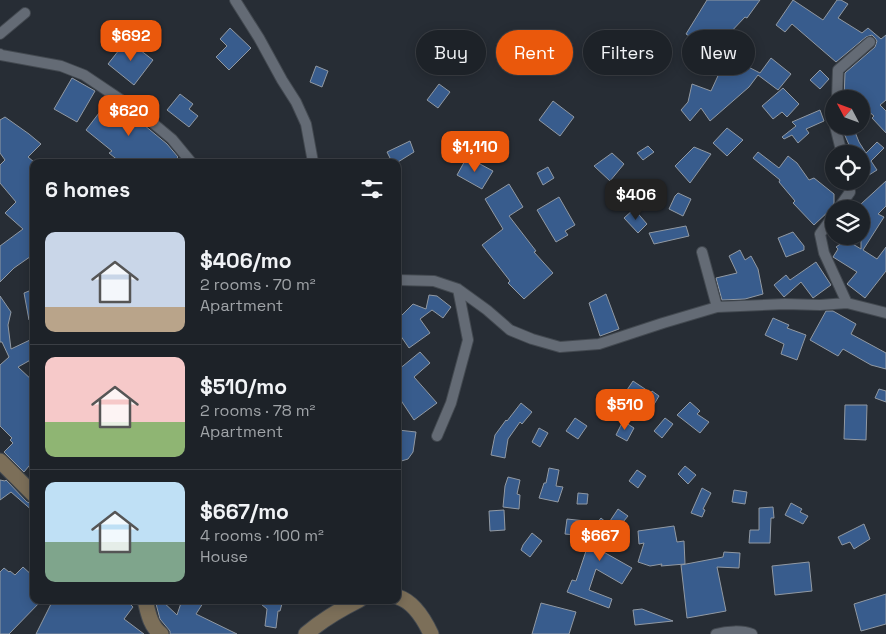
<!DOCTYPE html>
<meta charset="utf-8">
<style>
:root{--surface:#1d2228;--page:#2a2f34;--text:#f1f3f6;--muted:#a0a4a8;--line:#3b3f45;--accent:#ea580c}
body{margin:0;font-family:"Space Grotesk",sans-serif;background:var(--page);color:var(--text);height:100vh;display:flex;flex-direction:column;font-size:19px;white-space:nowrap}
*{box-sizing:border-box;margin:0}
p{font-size:16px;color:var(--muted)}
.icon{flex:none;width:28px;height:28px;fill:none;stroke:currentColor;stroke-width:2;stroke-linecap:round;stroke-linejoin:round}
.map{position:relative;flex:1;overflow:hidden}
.sheet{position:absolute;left:30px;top:159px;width:371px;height:445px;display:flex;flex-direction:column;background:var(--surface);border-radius:10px;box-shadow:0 2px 12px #0003,0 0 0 1px var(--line)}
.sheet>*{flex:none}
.guide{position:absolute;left:416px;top:30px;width:394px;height:45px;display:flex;gap:10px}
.needle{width:32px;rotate:311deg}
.buttons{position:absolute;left:825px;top:90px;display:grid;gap:10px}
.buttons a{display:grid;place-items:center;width:45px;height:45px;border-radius:50%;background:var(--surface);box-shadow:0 2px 12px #0003,0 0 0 1px var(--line);font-size:25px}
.price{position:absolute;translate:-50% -42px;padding:0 11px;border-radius:10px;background:var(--accent);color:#fff;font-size:16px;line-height:32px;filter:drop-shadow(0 1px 2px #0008)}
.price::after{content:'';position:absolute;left:50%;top:30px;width:15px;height:11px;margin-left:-8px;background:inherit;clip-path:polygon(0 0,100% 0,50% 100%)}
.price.active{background:#222;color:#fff}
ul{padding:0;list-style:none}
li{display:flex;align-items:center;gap:15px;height:125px;padding:0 15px}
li+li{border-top:1px solid var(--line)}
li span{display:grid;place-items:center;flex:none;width:140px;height:100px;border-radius:10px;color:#555}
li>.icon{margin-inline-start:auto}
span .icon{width:60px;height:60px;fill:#fffc;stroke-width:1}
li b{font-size:21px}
h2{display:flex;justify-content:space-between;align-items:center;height:60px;padding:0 15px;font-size:21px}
.chip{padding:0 18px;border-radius:22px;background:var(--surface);box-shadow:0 2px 12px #0003,0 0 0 1px var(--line);font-size:18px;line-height:45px}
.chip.active{background:var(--accent);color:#fff}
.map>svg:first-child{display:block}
.building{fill:#385c8d;stroke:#9199a3}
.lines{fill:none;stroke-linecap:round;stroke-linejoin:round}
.street-casing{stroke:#434950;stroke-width:12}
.secondary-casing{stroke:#434950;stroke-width:17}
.street{stroke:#646b75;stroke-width:10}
.secondary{stroke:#7c6f59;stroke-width:15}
</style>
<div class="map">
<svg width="886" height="634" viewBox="0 0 886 634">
<rect width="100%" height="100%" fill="#272d35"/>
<path class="building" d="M 707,0 L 760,0 L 747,18 L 745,17 L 727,36 L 722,33 L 711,50 L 686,34 Z
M 793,0 L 823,20 L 837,0 L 841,0 L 848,4 L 838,18 L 862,33 L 868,28 L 881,39 L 886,35 L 886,100 L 880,105 L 886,111 L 886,133 L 872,118 L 874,116 L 861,105 L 861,99 L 844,99 L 845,73 L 875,47 L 877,41 L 875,38 L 872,35 L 866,37 L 836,62 L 792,24 L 785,32 L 776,25 Z
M 230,28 L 251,48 L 229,70 L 216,57 L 227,46 L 220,39 Z
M 127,40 L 153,60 L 134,85 L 108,64 Z
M 771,58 L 791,74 L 778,90 L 758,75 L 749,87 L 710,121 L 701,108 L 690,121 L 681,110 L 688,102 L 692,84 L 711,91 L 722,67 L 735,60 L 760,73 Z
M 316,66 L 328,71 L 322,87 L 310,82 Z
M 820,70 L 829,79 L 820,89 L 810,80 Z
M 72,78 L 95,91 L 77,122 L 54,109 Z
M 439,84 L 450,92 L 438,108 L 427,100 Z
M 783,88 L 799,104 L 787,117 L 782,112 L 773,119 L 762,106 Z
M 180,94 L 193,104 L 189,109 L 198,116 L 189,127 L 167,110 Z
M 109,100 L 138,120 L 167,144 L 178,157 L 173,162 L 120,162 L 109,153 L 112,151 L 86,130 Z
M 553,101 L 574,117 L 560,136 L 539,120 Z
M 820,110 L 824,121 L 806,129 L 809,133 L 798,143 L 792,135 L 784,139 L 782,137 L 796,126 L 792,122 Z
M 5,117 L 29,134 L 41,144 L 28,157 L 34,162 L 34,254 L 14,268 L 0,282 L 0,246 L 23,229 L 5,213 L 16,202 L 0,183 L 0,165 L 5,160 L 0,153 L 0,120 Z
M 853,127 L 859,142 L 866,153 L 877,142 L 884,148 L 871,161 L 877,170 L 861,180 L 861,154 L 853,154 L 843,131 Z
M 727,128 L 743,140 L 727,156 L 713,143 Z
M 410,141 L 414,152 L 398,162 L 392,162 L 387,152 Z
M 648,146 L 654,152 L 643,160 L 637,153 Z
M 694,147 L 711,154 L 690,183 L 675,166 Z
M 758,152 L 779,168 L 788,156 L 797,163 L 809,180 L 814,178 L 834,194 L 834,203 L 831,209 L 814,225 L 793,203 L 795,201 L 779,182 L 780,180 L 753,158 Z
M 612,153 L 624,164 L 610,181 L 594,166 Z
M 467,157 L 493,171 L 482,189 L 457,175 Z
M 548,167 L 554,178 L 543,185 L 537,173 Z
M 886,181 L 886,206 L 878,214 L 884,217 L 863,250 L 877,259 L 886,247 L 886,271 L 865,298 L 847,284 L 857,272 L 833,257 L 838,249 L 836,247 L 846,240 L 861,249 L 861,204 Z
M 509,184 L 523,207 L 509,216 L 536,251 L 534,252 L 553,273 L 524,299 L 508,283 L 510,281 L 482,245 L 503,229 L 485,199 Z
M 678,193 L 691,199 L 683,216 L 669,209 L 675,196 Z
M 559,197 L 575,225 L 565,231 L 568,235 L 556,242 L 537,210 Z
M 634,209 L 647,224 L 638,233 L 624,218 Z
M 686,226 L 689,236 L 654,244 L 649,233 Z
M 793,232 L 804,246 L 804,250 L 786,257 L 778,238 Z
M 740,250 L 745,260 L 751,256 L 758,269 L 763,294 L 745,299 L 722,300 L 716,278 L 737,273 L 729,256 Z
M 816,262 L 831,285 L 813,298 L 801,282 L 784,297 L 774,285 L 786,275 L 790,280 Z
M 34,289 L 34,319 L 29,320 L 24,293 Z
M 606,294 L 619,329 L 600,336 L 589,303 Z
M 429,295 L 437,296 L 451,307 L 443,318 L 432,310 L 420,319 L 430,333 L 409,348 L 398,332 L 398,315 L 402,315 L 413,304 L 426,309 Z
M 0,296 L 11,312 L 8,325 L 11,349 L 30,340 L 34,346 L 34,358 L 18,367 L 34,382 L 34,460 L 24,472 L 4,452 L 13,443 L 10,440 L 12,438 L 0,426 L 0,365 L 9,357 L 2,342 L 0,342 Z
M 826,311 L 833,311 L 856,324 L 851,334 L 886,353 L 886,369 L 871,365 L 843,349 L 838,356 L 810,340 Z
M 773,318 L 789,325 L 787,328 L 806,335 L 797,360 L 781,354 L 784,344 L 765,335 Z
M 420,352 L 430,363 L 414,377 L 437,403 L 414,420 L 398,396 L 398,370 Z
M 633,381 L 651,393 L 652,391 L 659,396 L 653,406 L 638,396 L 638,397 L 627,390 Z
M 879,389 L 886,391 L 886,402 L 875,398 Z
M 612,395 L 625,403 L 616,417 L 603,408 Z
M 690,402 L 700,411 L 697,414 L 709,422 L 700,433 L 677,415 Z
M 521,403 L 532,412 L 522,424 L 520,422 L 508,439 L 505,458 L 491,455 L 495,435 L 506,420 L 507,421 Z
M 845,405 L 867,405 L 866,440 L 844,439 Z
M 575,418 L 587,426 L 578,439 L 566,431 Z
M 665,418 L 673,424 L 662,438 L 654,431 Z
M 623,421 L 634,428 L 627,441 L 616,435 Z
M 539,428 L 548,433 L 540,447 L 532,442 Z
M 398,430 L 416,432 L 413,452 L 408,459 L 398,462 Z
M 685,466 L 696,475 L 688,484 L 678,474 Z
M 549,468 L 559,470 L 556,486 L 563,487 L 558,502 L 539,498 L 544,483 L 546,483 Z
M 637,470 L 646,476 L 638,488 L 629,481 Z
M 508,477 L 520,480 L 517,494 L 520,495 L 519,509 L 503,507 L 505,486 Z
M 0,480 L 5,481 L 6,480 L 27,502 L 34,504 L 34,512 L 11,492 L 0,500 Z
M 702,488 L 711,493 L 703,509 L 705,510 L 702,517 L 691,513 Z
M 734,490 L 747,492 L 745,504 L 732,502 Z
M 578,493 L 588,494 L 587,504 L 577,504 Z
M 791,503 L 802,509 L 800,512 L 808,516 L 803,524 L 785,515 Z
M 773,507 L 774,518 L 771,518 L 770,543 L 749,543 L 750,530 L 759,530 L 759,508 Z
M 618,509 L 628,516 L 600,550 L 632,568 L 622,584 L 596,569 L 589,590 L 612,599 L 609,608 L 567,592 L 572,580 L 576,581 L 591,536 L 586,536 L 601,518 L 608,524 Z
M 504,510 L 505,530 L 490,531 L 489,511 Z
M 567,519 L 586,521 L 585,536 L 565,534 Z
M 864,524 L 870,539 L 854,549 L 850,542 L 842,545 L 838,537 Z
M 674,526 L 677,542 L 684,541 L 685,564 L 661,566 L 662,564 L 650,566 L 638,562 L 644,543 L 639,544 L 638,531 Z
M 532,533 L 542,541 L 530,557 L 521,550 L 523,545 Z
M 724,552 L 740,553 L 739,568 L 717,567 L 726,611 L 687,618 L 681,565 L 723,557 Z
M 809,562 L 812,591 L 775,595 L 772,566 Z
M 23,567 L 34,577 L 34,600 L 42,600 L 9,634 L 0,634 L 0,572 L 4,568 L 9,572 L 10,571 L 15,575 Z
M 886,594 L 886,624 L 861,631 L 854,604 Z
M 53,600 L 126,600 L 133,607 L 124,619 L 144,634 L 36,634 Z
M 155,600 L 161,600 L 177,615 L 182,600 L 205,600 L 196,614 L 237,634 L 170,634 L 170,631 L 160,619 Z
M 256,600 L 283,600 L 280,611 L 278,611 L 276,628 L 265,626 L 267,609 Z
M 541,603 L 576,612 L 569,634 L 532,634 Z
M 642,609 L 673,621 L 635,625 L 633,610 Z"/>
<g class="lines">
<g class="street-casing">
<path id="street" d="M 235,0 L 259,38 L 282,80 L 296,102 L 306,124 L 313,162
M 0,34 L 25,13
M 0,54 L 1,55 L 61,66 L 84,75 L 142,114 L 172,139 L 191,162
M 837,99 L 838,70 L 870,42
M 835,126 L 842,154
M 838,209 L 850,192 L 848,181
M 834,215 L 820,234 L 824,253 L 847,303 L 886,313
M 702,252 L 717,307 L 785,304 L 820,305 L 847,303
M 398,280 L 434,281 L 458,289 L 487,310 L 510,330 L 532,339 L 560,347 L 599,344 L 663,323 L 717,307
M 437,436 L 451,403 L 468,340 L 458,289
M 716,634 C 727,631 742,630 752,634"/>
</g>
<g class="secondary-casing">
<path id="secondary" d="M 0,461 L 34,495
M 398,597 C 414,602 424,619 431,634
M 145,600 C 148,612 150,626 161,634
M 306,634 C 322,620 339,610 359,600"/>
</g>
<use href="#street" class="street"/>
<use href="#secondary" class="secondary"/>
</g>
</svg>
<div class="buttons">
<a><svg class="needle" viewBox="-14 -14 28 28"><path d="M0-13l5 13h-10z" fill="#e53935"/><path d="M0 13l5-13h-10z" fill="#a0a4a8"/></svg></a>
<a><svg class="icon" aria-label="locate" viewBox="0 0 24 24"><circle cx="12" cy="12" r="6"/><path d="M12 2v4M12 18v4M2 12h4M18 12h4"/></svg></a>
<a><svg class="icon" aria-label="layers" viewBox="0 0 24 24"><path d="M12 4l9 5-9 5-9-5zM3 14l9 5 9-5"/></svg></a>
</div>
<b class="price" style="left:131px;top:62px">$692</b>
<b class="price" style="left:129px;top:137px">$620</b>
<b class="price" style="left:475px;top:173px">$1,110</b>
<b class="price active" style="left:636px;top:221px">$406</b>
<b class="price" style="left:625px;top:431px">$510</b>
<b class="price" style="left:600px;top:562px">$667</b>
<div class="guide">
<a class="chip">Buy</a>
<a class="chip active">Rent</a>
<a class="chip">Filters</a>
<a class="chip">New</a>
</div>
<section class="sheet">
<h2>6 homes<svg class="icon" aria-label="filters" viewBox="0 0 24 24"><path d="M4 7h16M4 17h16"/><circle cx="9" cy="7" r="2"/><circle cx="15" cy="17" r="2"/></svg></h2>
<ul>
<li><span style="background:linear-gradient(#c9d6e8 75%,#b9a48a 0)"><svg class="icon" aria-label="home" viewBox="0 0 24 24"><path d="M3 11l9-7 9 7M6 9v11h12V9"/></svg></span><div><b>$406/mo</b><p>2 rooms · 70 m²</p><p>Apartment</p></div></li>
<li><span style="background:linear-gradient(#f6c9c9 65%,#8fb573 0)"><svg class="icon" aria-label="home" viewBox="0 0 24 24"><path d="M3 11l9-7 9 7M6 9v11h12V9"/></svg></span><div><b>$510/mo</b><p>2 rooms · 78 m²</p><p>Apartment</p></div></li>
<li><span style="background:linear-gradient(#bfe0f5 60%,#7fa58c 0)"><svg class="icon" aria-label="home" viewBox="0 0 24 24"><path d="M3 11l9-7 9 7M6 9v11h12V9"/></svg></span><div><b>$667/mo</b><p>4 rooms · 100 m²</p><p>House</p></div></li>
</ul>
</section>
</div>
